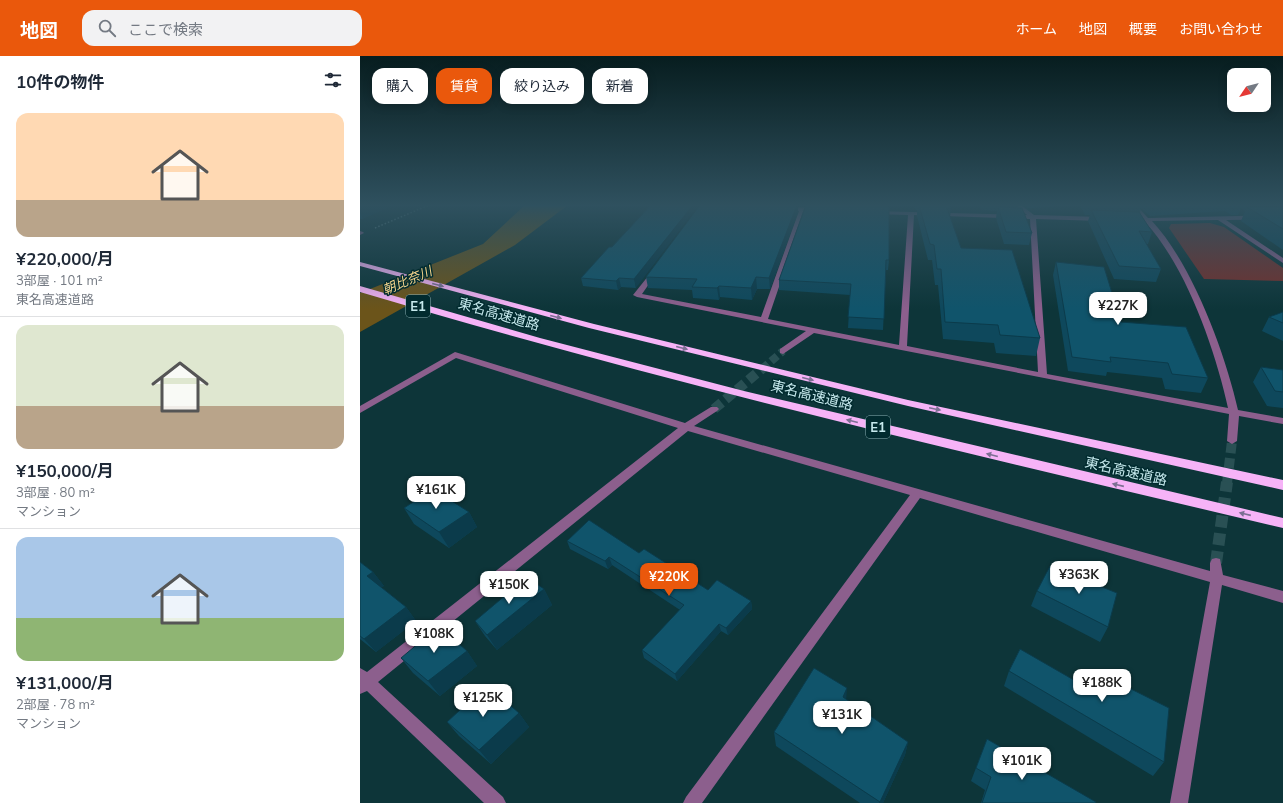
<!DOCTYPE html>
<html lang="ja">
<meta charset="utf-8">
<style>
:root{--surface:#fff;--page:#f2f2f3;--text:#1f2937;--muted:#747a83;--line:#e0e1e3;--accent:#ea580c}
body{margin:0;font-family:Mulish,"Noto Sans JP",sans-serif;background:var(--page);color:var(--text);height:100vh;display:flex;flex-direction:column;font-size:15px;white-space:nowrap}
*{box-sizing:border-box;margin:0}
p{font-size:13px;color:var(--muted)}
.icon{flex:none;width:22px;height:22px;fill:none;stroke:currentColor;stroke-width:2;stroke-linecap:round;stroke-linejoin:round}
.map{position:relative;flex:1;overflow:hidden}
.panel{display:flex;flex-direction:column;background:var(--surface);width:360px}
.panel>*{flex:none}
.banner{position:absolute;left:12px;top:12px;width:380px;height:36px;display:flex;gap:8px}
.needle{width:26px;rotate:235deg}
.tools{position:absolute;left:867px;top:12px;display:grid;gap:8px}
.tools a{display:grid;place-items:center;width:44px;height:44px;border-radius:8px;background:var(--surface);box-shadow:0 2px 10px #0003;font-size:20px}
.price{position:absolute;translate:-50% -34px;padding:0 9px;border-radius:8px;background:#fff;color:#222;font-size:13px;line-height:26px;filter:drop-shadow(0 1px 2px #0008)}
.price::after{content:'';position:absolute;left:50%;top:24px;width:12px;height:9px;margin-left:-6px;background:inherit;clip-path:polygon(0 0,100% 0,50% 100%)}
.price.selected{background:var(--accent);color:#fff}
ul{padding:0;list-style:none}
li{display:grid;align-content:center;gap:8px;height:212px;padding:0 16px}
li+li{border-top:1px solid var(--line)}
li span{display:grid;place-items:center;height:124px;border-radius:12px;color:#555}
li>.icon{margin-inline-start:auto}
span .icon{width:72px;height:72px;fill:#fffc;stroke-width:1}
li b{font-size:17px}
h2{display:flex;justify-content:space-between;align-items:center;height:48px;padding:0 16px;font-size:17px}
.chip{padding:0 14px;border-radius:12px;background:var(--surface);box-shadow:0 2px 10px #0003;font-size:14px;line-height:36px}
.chip.selected{background:var(--accent);color:#fff}
header{display:flex;align-items:center;gap:24px;box-sizing:border-box;height:56px;padding:0 20px;background:var(--accent);color:#fff}
header strong{font-size:19px}
nav{display:flex;gap:22px;margin-inline-start:auto;font-size:14px}
.search{width:280px;height:36px;background:var(--page);display:flex;align-items:center;gap:10px;box-sizing:border-box;padding:0 14px;border-radius:12px;color:var(--muted);font-size:15px}
main{display:flex;flex:1;min-height:0}
.map>svg:first-child{display:block}
.green{fill:#752f2b}
.water{fill:#6b541a}
.lines{fill:none;stroke-linecap:round;stroke-linejoin:round}
.minor-tunnel-far2{stroke:#295054;stroke-width:8;stroke-dasharray:8 4;stroke-linecap:butt}
.minor-tunnel-far1{stroke:#295054;stroke-width:10;stroke-dasharray:10 5;stroke-linecap:butt}
.minor-tunnel{stroke:#295054;stroke-width:12;stroke-dasharray:12 6;stroke-linecap:butt}
.path{stroke:#658a8e;stroke-width:1.5;stroke-dasharray:1.5 2;stroke-linecap:butt}
.minor{fill:#8c5f8d;fill-rule:evenodd}
.highway{fill:#f6b3f7;fill-rule:evenodd}
.wall{fill:#0e485c}
.shaded-wall{fill:#0b3b4b}
.building{fill:#10546b;stroke:#0b3b4b}
.oneway{fill:#7c6f93}
.labels{text-anchor:middle;dominant-baseline:central;stroke-width:3;stroke-linejoin:round;paint-order:stroke}
.far-water-label{font-size:13px;font-style:italic;fill:#f6d58c;stroke:#012b2f}
.shield{fill:#012b2f;stroke:#8bb0b4;stroke-width:1}
.shield-label{font-size:13px;font-weight:bold;fill:#c6e9ed}
.street-label{font-size:14px;fill:#c6e9ed;stroke:#012b2f}
</style>
<header>
<strong>地図</strong>
<div class="search"><svg class="icon" aria-label="search" viewBox="0 0 24 24"><circle cx="10" cy="10" r="6"/><path d="M15 15l6 6"/></svg>ここで検索</div>
<nav><a>ホーム</a><a>地図</a><a>概要</a><a>お問い合わせ</a></nav>
</header>
<main>
<section class="panel">
<h2>10件の物件<svg class="icon" aria-label="filters" viewBox="0 0 24 24"><path d="M4 7h16M4 17h16"/><circle cx="9" cy="7" r="2"/><circle cx="15" cy="17" r="2"/></svg></h2>
<ul>
<li><span style="background:linear-gradient(#ffd9b3 70%,#b9a48a 0)"><svg class="icon" aria-label="home" viewBox="0 0 24 24"><path d="M3 11l9-7 9 7M6 9v11h12V9"/></svg></span><div><b>¥220,000/月</b><p>3部屋 · 101 m²</p><p>東名高速道路</p></div></li>
<li><span style="background:linear-gradient(#dfe7d0 65%,#b9a48a 0)"><svg class="icon" aria-label="home" viewBox="0 0 24 24"><path d="M3 11l9-7 9 7M6 9v11h12V9"/></svg></span><div><b>¥150,000/月</b><p>3部屋 · 80 m²</p><p>マンション</p></div></li>
<li><span style="background:linear-gradient(#a9c7e8 65%,#8fb573 0)"><svg class="icon" aria-label="home" viewBox="0 0 24 24"><path d="M3 11l9-7 9 7M6 9v11h12V9"/></svg></span><div><b>¥131,000/月</b><p>2部屋 · 78 m²</p><p>マンション</p></div></li>
</ul>
</section>
<div class="map">
<svg width="923" height="747" viewBox="0 0 923 747">
<rect width="100%" height="100%" fill="#0d3539"/>
<path class="green" d="M 850,167 L 864,171 L 923,212 L 923,225 L 844,223 L 809,172 L 811,168 Z"/>
<path class="water" d="M 165,149 L 208,149 L 155,189 L 0,276 L 0,237 L 123,188 Z"/>
<g class="lines">
<path class="minor-tunnel-far2" d="M 402,313 L 423,295"/>
<path class="minor-tunnel-far1" d="M 354,353 L 403,312
M 867,427 L 872,385"/>
<path class="minor-tunnel" d="M 856,507 L 867,426"/>
<path class="path" d="M 15,172 L 69,149"/>
<path class="minor" d="M 655,149 L 661,149 L 674,159 L 742,161 L 745,163 L 742,165 L 676,163 L 687,318 L 868,352 C 855,293 826,210 785,166 L 770,165 L 770,163 L 782,162 L 770,149 L 776,149 L 788,162 L 923,159 L 923,163 L 866,164 L 923,202 L 923,207 L 858,164 L 792,165 C 832,208 865,296 878,354 L 923,362 L 923,368 L 879,360 L 877,385 L 872,388 L 867,385 L 869,358 L 454,277 L 423,298 L 420,297 L 420,293 L 446,275 L 277,241 L 273,239 L 293,214 L 295,213 L 298,215 L 282,238 L 401,261 L 439,155 L 424,155 L 421,153 L 424,151 L 456,152 L 458,153 L 458,155 L 445,155 L 408,263 L 539,289 L 548,159 L 516,158 L 514,157 L 514,155 L 667,159 ZM 554,159 L 670,163 L 678,316 L 547,290 Z
M 0,175 L 3,176 L 4,177 L 0,179 Z
M 95,296 L 325,367 L 351,351 L 357,351 L 359,353 L 357,355 L 334,370 L 850,515 L 850,507 L 852,503 L 856,502 L 860,503 L 863,519 L 923,535 L 923,547 L 862,529 L 828,747 L 810,747 L 850,526 L 560,442 L 342,747 L 323,747 L 326,741 L 550,439 L 328,375 L 18,626 L 143,741 L 146,747 L 124,747 L 7,635 L 0,638 L 0,612 L 7,616 L 318,372 L 96,302 L 0,357 L 0,350 Z"/>
<path class="highway" d="M 0,206 L 234,268 L 548,344 L 923,424 L 923,434 L 548,350 L 229,272 L 0,210 Z
M 0,230 L 180,282 L 384,335 L 923,462 L 923,472 C 614,399 304,327 0,236 Z"/>
</g>
<path class="wall" d="M 0,149 L 3,163 L 0,163 Z
M 340,149 L 528,149 L 529,204 L 528,214 L 526,214 L 523,274 L 488,272 L 490,239 L 419,234 L 419,224 L 445,150 L 438,150 L 438,156 L 410,233 L 397,233 L 392,244 L 360,241 L 359,244 L 333,242 L 332,234 L 288,232 L 286,221 Z
M 554,149 L 590,149 L 591,153 L 590,161 L 601,192 L 680,282 L 676,300 L 636,297 L 634,287 L 583,283 L 578,229 L 575,229 L 572,204 L 568,204 L 557,160 L 557,154 L 555,153 Z
M 618,149 L 658,149 L 658,152 L 672,177 L 669,189 L 644,188 L 636,162 L 637,155 L 622,154 Z
M 663,149 L 709,149 L 708,150 L 668,152 Z
M 720,149 L 923,149 L 923,194 L 881,165 L 885,155 L 881,152 L 878,159 L 871,159 L 865,155 L 790,160 L 781,152 L 780,157 L 792,176 L 788,188 L 786,188 L 801,213 L 796,226 L 754,223 L 728,165 L 730,159 L 725,159 Z
M 267,175 L 276,232 L 261,231 L 258,234 L 223,230 L 221,222 Z
M 696,206 L 761,266 L 848,322 L 841,337 L 805,333 L 802,322 L 747,316 L 746,320 L 708,315 L 693,219 Z
M 923,256 L 923,285 L 902,275 L 909,261 Z
M 901,311 L 923,314 L 923,352 L 907,350 L 893,326 Z
M 44,452 L 109,456 L 117,471 L 89,492 L 54,468 Z
M 207,485 L 279,497 L 348,534 L 391,545 L 392,553 L 368,579 L 361,575 L 317,625 L 284,602 L 282,594 L 320,554 L 252,509 L 248,513 L 210,493 Z
M 0,506 L 13,516 L 24,530 L 21,531 L 46,551 L 56,565 L 16,596 L 0,583 Z
M 184,533 L 192,549 L 137,594 L 125,580 L 115,565 Z
M 677,535 L 748,571 L 740,586 L 671,550 Z
M 107,595 L 117,610 L 80,640 L 53,617 L 41,602 Z
M 733,614 L 804,706 L 793,720 L 644,630 L 649,615 L 724,630 Z
M 486,643 L 548,686 L 545,699 L 523,747 L 500,747 L 416,690 L 414,676 Z
M 159,657 L 169,671 L 131,708 L 99,680 L 87,666 Z
M 627,683 L 735,747 L 621,747 L 625,734 L 611,725 Z"/>
<path class="shaded-wall" d="M 7,149 L 34,149 L 3,163 L 0,156 L 0,152 Z
M 333,149 L 339,149 L 276,232 L 274,223 Z
M 437,149 L 438,149 L 438,156 L 410,233 L 409,222 Z
M 396,221 L 397,233 L 392,244 L 391,232 Z
M 259,222 L 261,231 L 258,234 L 256,225 Z
M 359,230 L 360,241 L 359,244 L 357,232 Z
M 109,456 L 117,471 L 89,492 L 79,476 Z
M 249,501 L 252,509 L 248,513 L 245,505 Z
M 13,516 L 24,530 L 18,534 L 7,520 Z
M 184,533 L 192,549 L 137,594 L 127,579 Z
M 391,545 L 392,553 L 368,579 L 366,572 Z
M 46,551 L 56,565 L 16,596 L 4,583 Z
M 359,568 L 361,575 L 317,625 L 315,618 Z
M 107,595 L 117,610 L 80,640 L 68,625 Z
M 487,632 L 486,647 L 483,641 Z
M 159,657 L 169,671 L 131,708 L 119,694 Z
M 548,686 L 545,699 L 523,747 L 519,747 Z"/>
<path class="building" d="M 0,149 L 7,149 L 0,152 Z
M 291,149 L 333,149 L 274,223 L 259,222 L 256,225 L 221,222 L 249,191 L 252,191 Z
M 340,149 L 437,149 L 409,222 L 396,221 L 391,232 L 359,230 L 357,232 L 332,231 L 337,223 L 286,221 Z
M 446,149 L 481,149 L 529,150 L 529,204 L 526,204 L 524,263 L 488,261 L 491,228 L 419,224 Z
M 559,149 L 590,149 L 591,153 L 587,152 L 601,192 L 652,194 L 680,282 L 640,279 L 638,269 L 585,266 L 581,213 L 577,213 L 574,189 L 570,188 Z
M 923,150 L 923,173 L 887,151 Z
M 638,151 L 662,152 L 672,177 L 646,176 Z
M 731,154 L 779,156 L 792,176 L 779,175 L 801,213 L 759,210 Z
M 696,206 L 744,211 L 761,266 L 826,271 L 848,322 L 812,318 L 808,307 L 750,301 L 751,306 L 712,301 Z
M 923,256 L 923,267 L 909,261 Z
M 901,311 L 923,314 L 923,336 L 915,335 Z
M 73,433 L 109,456 L 79,476 L 44,452 Z
M 229,464 L 279,497 L 284,493 L 348,534 L 357,524 L 391,545 L 366,572 L 359,568 L 315,618 L 282,594 L 324,549 L 249,501 L 245,505 L 207,485 Z
M 0,506 L 13,516 L 7,520 L 46,551 L 4,583 L 0,580 Z
M 690,510 L 757,537 L 748,571 L 677,535 Z
M 167,521 L 184,533 L 127,579 L 115,565 Z
M 79,570 L 107,595 L 68,625 L 41,602 Z
M 660,593 L 726,631 L 733,614 L 809,652 L 804,706 L 649,615 Z
M 454,612 L 487,632 L 483,641 L 548,686 L 520,746 L 414,676 Z
M 127,629 L 159,657 L 119,694 L 87,666 Z
M 627,683 L 736,746 L 735,747 L 622,747 L 631,721 L 616,712 Z"/>
<defs><path id="oneway-solid" d="M-6-.8H1V-3.2L6.5 0L1 3.2V.8H-6Z"/></defs>
<g class="oneway">
<use href="#oneway-solid" transform="translate(78 229) rotate(15)"/>
<use href="#oneway-solid" transform="translate(196 261) rotate(15)"/>
<use href="#oneway-solid" transform="translate(322 292) rotate(14)"/>
<use href="#oneway-solid" transform="translate(448 323) rotate(14)"/>
<use href="#oneway-solid" transform="translate(575 353) rotate(12)"/>
<use href="#oneway-solid" transform="translate(492 365) rotate(-166)"/>
<use href="#oneway-solid" transform="translate(632 399) rotate(-166)"/>
<use href="#oneway-solid" transform="translate(758 429) rotate(-167)"/>
<use href="#oneway-solid" transform="translate(885 458) rotate(-167)"/>
</g>
<linearGradient id="sky" x2="0" y2="1"><stop stop-color="#071d1f"/><stop offset="0.59" stop-color="#2f515f"/><stop offset="1" stop-color="#2f515f" stop-opacity="0"/></linearGradient>
<rect width="923" height="253" fill="url(#sky)"/>
<g class="labels">
<g class="far-water-label">
<text transform="translate(47 224) rotate(-23)">朝比奈川</text>
</g>
<g class="shield">
<rect x="46" y="239" width="24" height="22" rx="3"/>
<rect x="506" y="360" width="24" height="22" rx="3"/>
</g>
<g class="shield-label">
<text x="58" y="250">E1</text>
<text x="518" y="371">E1</text>
</g>
<g class="street-label">
<text transform="translate(139 258) rotate(16)">東名高速道路</text>
<text transform="translate(452 339) rotate(14)">東名高速道路</text>
<text transform="translate(766 415) rotate(13)">東名高速道路</text>
</g>
</g>
</svg>
<div class="tools">
<a><svg class="needle" viewBox="-14 -14 28 28"><path d="M0-13l5 13h-10z" fill="#e53935"/><path d="M0 13l5-13h-10z" fill="#747a83"/></svg></a>
</div>
<b class="price" style="left:758px;top:270px">¥227K</b>
<b class="price" style="left:76px;top:454px">¥161K</b>
<b class="price" style="left:719px;top:539px">¥363K</b>
<b class="price selected" style="left:309px;top:541px">¥220K</b>
<b class="price" style="left:149px;top:549px">¥150K</b>
<b class="price" style="left:74px;top:598px">¥108K</b>
<b class="price" style="left:742px;top:647px">¥188K</b>
<b class="price" style="left:123px;top:662px">¥125K</b>
<b class="price" style="left:482px;top:679px">¥131K</b>
<b class="price" style="left:662px;top:725px">¥101K</b>
<div class="banner">
<a class="chip">購入</a>
<a class="chip selected">賃貸</a>
<a class="chip">絞り込み</a>
<a class="chip">新着</a>
</div>
</div>
</main>
